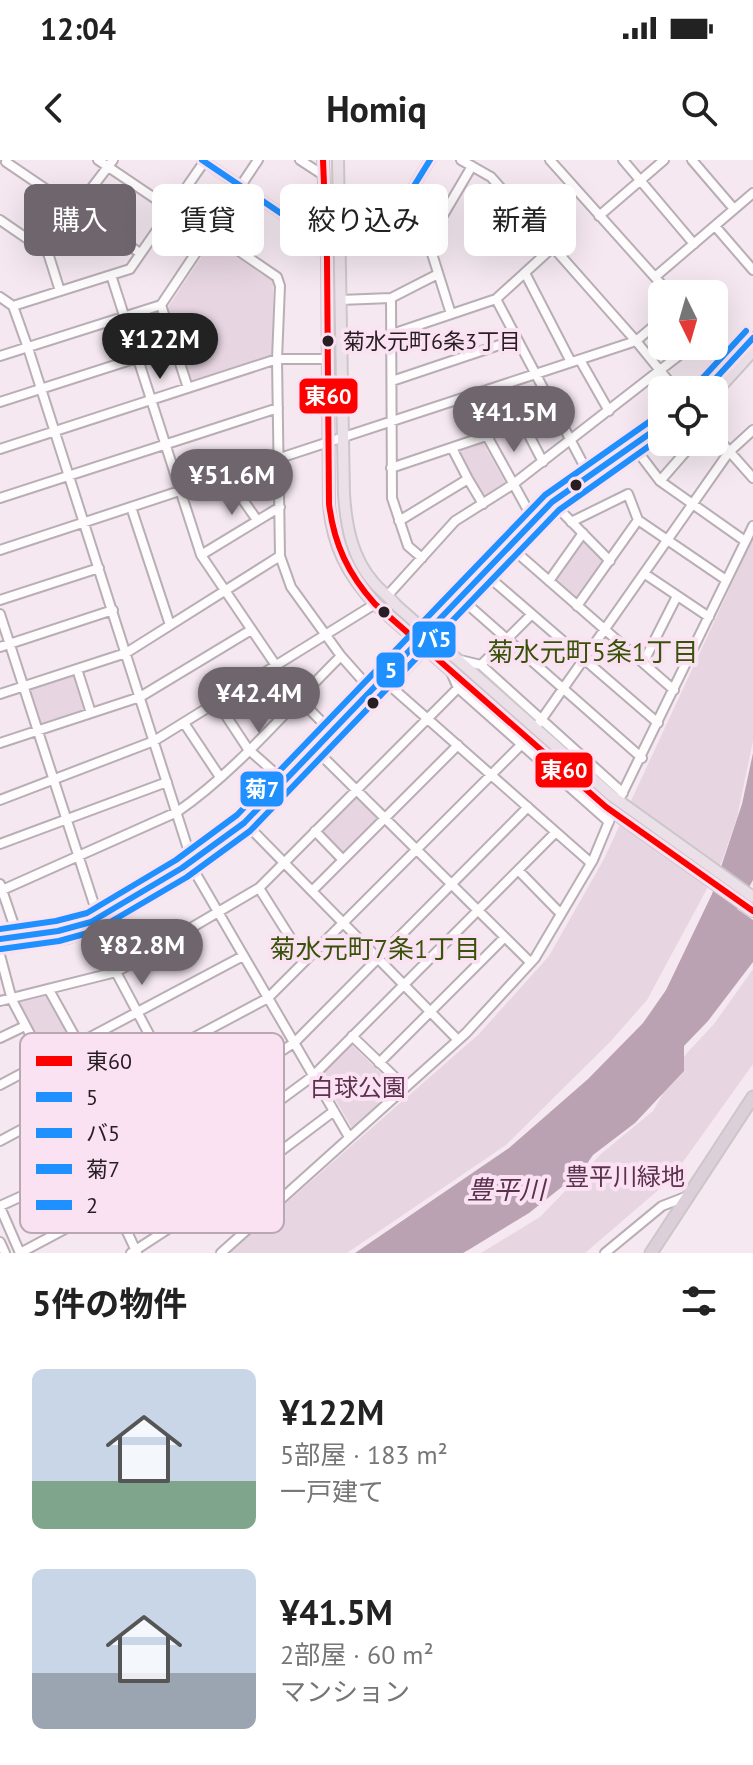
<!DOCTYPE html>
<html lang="ja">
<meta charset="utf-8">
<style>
:root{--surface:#fff;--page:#f6f6f6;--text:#222;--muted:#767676;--accent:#6f656c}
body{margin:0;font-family:"PT Sans","Noto Sans JP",sans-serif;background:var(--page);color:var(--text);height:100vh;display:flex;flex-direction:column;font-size:30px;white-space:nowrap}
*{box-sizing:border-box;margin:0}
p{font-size:26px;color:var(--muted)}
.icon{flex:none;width:44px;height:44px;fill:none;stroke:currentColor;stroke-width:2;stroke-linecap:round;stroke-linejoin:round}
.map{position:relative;height:1093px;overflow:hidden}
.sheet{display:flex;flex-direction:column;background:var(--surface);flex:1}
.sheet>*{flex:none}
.banner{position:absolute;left:24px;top:24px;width:706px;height:72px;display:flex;gap:16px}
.needle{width:52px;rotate:175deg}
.buttons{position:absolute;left:648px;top:120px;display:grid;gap:16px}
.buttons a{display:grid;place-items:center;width:80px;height:80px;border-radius:12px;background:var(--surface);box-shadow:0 8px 32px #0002;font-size:40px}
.price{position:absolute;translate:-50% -68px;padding:0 18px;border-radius:28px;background:var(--accent);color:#fff;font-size:26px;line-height:52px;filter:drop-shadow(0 2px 4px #0008)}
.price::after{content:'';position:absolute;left:50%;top:48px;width:24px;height:18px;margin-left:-12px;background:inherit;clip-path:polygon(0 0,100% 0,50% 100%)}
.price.current{background:#222;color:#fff}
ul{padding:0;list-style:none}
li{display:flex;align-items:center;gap:24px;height:200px;padding:0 32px}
li span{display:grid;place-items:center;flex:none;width:224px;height:160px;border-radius:12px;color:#555}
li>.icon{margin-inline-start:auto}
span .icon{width:96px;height:96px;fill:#fffc;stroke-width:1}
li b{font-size:34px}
h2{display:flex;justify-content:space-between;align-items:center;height:96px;padding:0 32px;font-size:34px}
.pill{padding:0 28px;border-radius:12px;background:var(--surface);box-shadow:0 8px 32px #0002;font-size:28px;line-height:72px}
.pill.current{background:var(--accent);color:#fff}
.status{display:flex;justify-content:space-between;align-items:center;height:56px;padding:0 40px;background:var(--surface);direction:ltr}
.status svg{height:22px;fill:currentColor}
header{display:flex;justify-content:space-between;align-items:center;height:104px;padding:0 32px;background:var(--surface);font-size:36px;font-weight:700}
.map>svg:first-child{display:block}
.green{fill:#e7d6e2}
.water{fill:#bba2b3}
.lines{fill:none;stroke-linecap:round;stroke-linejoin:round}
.minor-casing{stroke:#b8aeb5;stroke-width:12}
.major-casing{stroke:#ccc6ca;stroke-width:14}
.highway-casing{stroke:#ccc6ca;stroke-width:15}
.minor{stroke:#fefcfd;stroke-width:8}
.major{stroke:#ebe0e8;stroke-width:10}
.highway{stroke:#ddcfda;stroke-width:11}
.bus-1-casing{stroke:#fbe2f2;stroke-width:12}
.bus-2-casing{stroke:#fbe2f2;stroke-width:12}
.bus-3-casing{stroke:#fbe2f2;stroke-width:12}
.bus-4-casing{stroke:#fbe2f2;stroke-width:12}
.bus-5-casing{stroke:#fbe2f2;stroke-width:12}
.bus-1{stroke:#f00;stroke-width:6}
.bus-2{stroke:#1e90ff;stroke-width:6}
.bus-3{stroke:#1e90ff;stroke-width:6}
.bus-4{stroke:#1e90ff;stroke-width:6}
.bus-5{stroke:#1e90ff;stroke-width:6}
.bus-dot{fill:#271e24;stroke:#fbe2f2;stroke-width:3}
.labels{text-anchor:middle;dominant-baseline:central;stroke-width:8;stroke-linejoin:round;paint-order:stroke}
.bus-label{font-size:22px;fill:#271e24;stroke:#fbe2f2;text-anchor:start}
.park-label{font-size:24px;fill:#5c3150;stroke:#fbe2f2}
.neighbourhood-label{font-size:26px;fill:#385209;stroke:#fbe2f2}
.water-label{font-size:26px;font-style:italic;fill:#5a304f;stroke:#fbe2f2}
.key{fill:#fbe2f2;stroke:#bba7b4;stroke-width:2}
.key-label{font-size:22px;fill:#271e24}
.line-badge{stroke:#fbe2f2;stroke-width:3}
.badge-label{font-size:22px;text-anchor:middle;font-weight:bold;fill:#fff}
</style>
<div class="status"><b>12:04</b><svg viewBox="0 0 49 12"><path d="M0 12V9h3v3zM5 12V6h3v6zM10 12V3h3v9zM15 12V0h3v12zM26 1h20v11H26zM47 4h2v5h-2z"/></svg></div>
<header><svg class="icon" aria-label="back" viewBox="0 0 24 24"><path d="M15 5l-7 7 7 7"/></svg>Homiq<svg class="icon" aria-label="search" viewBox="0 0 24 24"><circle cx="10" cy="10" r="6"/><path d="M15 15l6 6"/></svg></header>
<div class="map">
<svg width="753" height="1093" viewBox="0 0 753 1093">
<rect width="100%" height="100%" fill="#f5e8f1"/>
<path class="green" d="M 212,81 L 273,121 L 274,197 L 196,221 L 190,219 L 166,150 Z
M 482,281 L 506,324 L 483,339 L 457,289 Z
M 753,378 L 753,581 L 737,658 L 722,701 L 647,840 L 610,882 L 506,985 L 347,1093 L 229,1093 L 479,874 L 549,796 L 604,699 Z
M 582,380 L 604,398 L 605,402 L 578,440 L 575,440 L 554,418 Z
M 74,514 L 87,549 L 86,552 L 41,565 L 39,564 L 29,528 Z
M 355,636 L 359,636 L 379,659 L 342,695 L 321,670 Z
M 753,809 L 753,904 L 670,1020 L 585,1093 L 481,1093 L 540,1057 L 601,994 L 653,951 L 686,894 L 714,864 Z
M 46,834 L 73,880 L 48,896 L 45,895 L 18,845 L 19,842 Z
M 351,884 L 397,929 L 352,968 L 322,917 L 322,913 Z"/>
<path class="water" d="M 753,593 L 753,720 L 737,749 L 753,760 L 753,802 L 708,861 L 684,886 L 684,911 L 635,963 L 593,995 L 582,1011 L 529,1053 L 470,1089 L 463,1093 L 355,1093 L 509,988 L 588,919 L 643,863 L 666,830 L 712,734 L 742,644 Z"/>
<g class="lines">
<g class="minor-casing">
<path id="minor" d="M 98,0 L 209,75
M 202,0 L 316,77 L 348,85 L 370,81 L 388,68 L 430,0
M 300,0 L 323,15
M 461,0 L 491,17 L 636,181 L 676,230
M 550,0 L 670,134
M 623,0 L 694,84
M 692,0 L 734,49
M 6,2 L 140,93
M 599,56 L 664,0
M 0,60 L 48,93
M 393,62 L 428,81 L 451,154
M 715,66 L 753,110
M 211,72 L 277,117 L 280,126 L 277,199 L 280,396 L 291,427 L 341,496 L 372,531
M 428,81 L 472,6
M 525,113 L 571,202
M 111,115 L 201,395 L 298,538 L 332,572
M 655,117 L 753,33
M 60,131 L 48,93 L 75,50 L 113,0
M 0,137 L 13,146 L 28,188 L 196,714 L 349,977
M 391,138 L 392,338 L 408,386 L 422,398
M 496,139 L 589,315
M 340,140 L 391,138 L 438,114
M 161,145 L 188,228
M 13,146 L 130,109 L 204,2
M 392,174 L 496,139 L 553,87
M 714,183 L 732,203
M 0,196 L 161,145 L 258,0
M 580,200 L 609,251
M 392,221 L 517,179
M 503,225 L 543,302
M 466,238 L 535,363
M 0,242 L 137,198
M 714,274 L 753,318
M 0,289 L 277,199 L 328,199
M 638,292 L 660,321 L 745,381
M 391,308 L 486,276
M 236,313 L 243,340 L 257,360
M 468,319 L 483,344
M 660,321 L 694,282
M 0,338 L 278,248
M 554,344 L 610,401
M 131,347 L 170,465
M 399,361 L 468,319 L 452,288
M 571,362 L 628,334 L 638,360
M 0,390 L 636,181 L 662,159
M 515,391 L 674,530
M 201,395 L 280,347
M 645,414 L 709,457
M 490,418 L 658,563
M 549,421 L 583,373
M 388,435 L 455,361 L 512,325 L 691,186
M 0,440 L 99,408
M 466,443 L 642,598
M 577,446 L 638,360 L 726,420
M 0,454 L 116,812 L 211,991 L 262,1057
M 0,487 L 113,450
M 460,500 L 481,505 L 623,633
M 643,503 L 677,436
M 481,505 L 532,454
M 77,509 L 91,553
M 451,512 L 458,528 L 609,662
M 388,524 L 591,703
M 0,534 L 126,493 L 280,396
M 217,542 L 248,589 L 284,621
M 184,563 L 220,617
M 539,563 L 729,292 L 753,270
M 0,583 L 140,537 L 251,470
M 318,592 L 530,802
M 621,636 L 753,366
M 0,640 L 154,581 L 375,444
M 250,668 L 458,880
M 315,671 L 343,700
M 0,684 L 167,622
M 518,710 L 561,754
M 0,724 L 18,777
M 259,728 L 305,801
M 0,731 L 177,652 C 237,611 289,547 341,496
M 312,731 L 458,585
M 0,795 L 12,840 L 68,946 L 137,1093
M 49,830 L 79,884
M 0,841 L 116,812 L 259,728 L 458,528
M 352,876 L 405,927
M 0,878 L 25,866
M 379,903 L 505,777
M 0,925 L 243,796
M 0,981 L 268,838 L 524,582
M 0,1046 L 95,1003 L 189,950 L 294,883 L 528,647
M 0,1047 L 20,1093
M 0,1082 L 5,1093
M 20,1093 L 211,991 L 313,916 L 556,672
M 131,1093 L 237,1024 L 334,951
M 221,1093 L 466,873 L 535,798 L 593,700 L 610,659
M 605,1093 L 662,1046 L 688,1036"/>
</g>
<g class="major-casing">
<path id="major" d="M 323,0 L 327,99 L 329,344 C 332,384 347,415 375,444 L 606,647 L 753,751
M 338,0 L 344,334 C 346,366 352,398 374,423 C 381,431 390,438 397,446 L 612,636 L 753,737
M 705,230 L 753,178
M 714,234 L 753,191
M 0,779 L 58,771 L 91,762 L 182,708 L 244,663 L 552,342 L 662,265
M 0,788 L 67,778 L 101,767 L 202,704 L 250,668 L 425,488 L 552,353 L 662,275"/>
</g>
<g class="highway-casing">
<path id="highway" d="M 651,1093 L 753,937"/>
</g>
<use href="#minor" class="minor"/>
<use href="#major" class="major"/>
<use href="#highway" class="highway"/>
<g class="bus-1-casing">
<path id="bus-1" d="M 323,0 L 327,99 L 329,344 C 334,384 348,414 375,444 L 606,647 L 753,751"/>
</g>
<g class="bus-2-casing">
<path id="bus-2" d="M 705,230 L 753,178
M 0,779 L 58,771 L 91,762 L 182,708 L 244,663 L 552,342 L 662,265"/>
</g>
<g class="bus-3-casing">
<path id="bus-3" d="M 1,789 L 59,781 L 95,771 L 187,717 L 250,671 L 559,350 L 662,277"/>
</g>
<g class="bus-4-casing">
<path id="bus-4" d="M 698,223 L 746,171
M 0,769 L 56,761 L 87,753 L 176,700 L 237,655 L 545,335 L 656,257"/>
</g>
<g class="bus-5-casing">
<path id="bus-5" d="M 202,0 L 316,77 L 348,85 L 370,81 L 388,68 L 430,0"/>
</g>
<use href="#bus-1" class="bus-1"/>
<use href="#bus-2" class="bus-2"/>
<use href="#bus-3" class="bus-3"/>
<use href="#bus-4" class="bus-4"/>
<use href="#bus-5" class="bus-5"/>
</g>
<g class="bus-dot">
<circle cx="328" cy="181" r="7"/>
<circle cx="576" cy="325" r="7"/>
<circle cx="384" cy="452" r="7"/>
<circle cx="373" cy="543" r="7"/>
</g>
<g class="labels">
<g class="bus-label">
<text x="343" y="181">菊水元町6条3丁目</text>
</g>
<g class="park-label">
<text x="358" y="927">白球公園</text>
<text x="625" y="1016">豊平川緑地</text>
</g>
<g class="neighbourhood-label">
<text x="593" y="491">菊水元町5条1丁目</text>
<text x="375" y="788">菊水元町7条1丁目</text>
</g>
<g class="water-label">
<text x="506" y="1029">豊平川</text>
</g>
</g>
<rect x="20" y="873" width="264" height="200" rx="12" class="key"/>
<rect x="36" y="896" width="36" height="10" fill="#f00"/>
<rect x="36" y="932" width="36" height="10" fill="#1e90ff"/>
<rect x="36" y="968" width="36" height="10" fill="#1e90ff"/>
<rect x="36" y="1004" width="36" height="10" fill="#1e90ff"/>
<rect x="36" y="1040" width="36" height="10" fill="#1e90ff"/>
<g class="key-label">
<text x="86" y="909">東60</text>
<text x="86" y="945">5</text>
<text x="86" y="981">バ5</text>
<text x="86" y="1017">菊7</text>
<text x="86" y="1053">2</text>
</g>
<g class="line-badge">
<rect x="298" y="217" width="61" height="38" rx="8" fill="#f00"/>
<rect x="411" y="460" width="46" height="39" rx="8" fill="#1e90ff"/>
<rect x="375" y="491" width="31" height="38" rx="8" fill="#1e90ff"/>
<rect x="534" y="591" width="60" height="38" rx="8" fill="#f00"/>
<rect x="239" y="610" width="46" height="38" rx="8" fill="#1e90ff"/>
</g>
<g class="badge-label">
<text x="328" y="244">東60</text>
<text x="434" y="487">バ5</text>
<text x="391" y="518">5</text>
<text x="564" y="618">東60</text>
<text x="262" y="637">菊7</text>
</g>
</svg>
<div class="buttons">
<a><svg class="needle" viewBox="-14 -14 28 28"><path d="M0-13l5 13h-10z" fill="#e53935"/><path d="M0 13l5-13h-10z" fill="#767676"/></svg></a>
<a><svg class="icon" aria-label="locate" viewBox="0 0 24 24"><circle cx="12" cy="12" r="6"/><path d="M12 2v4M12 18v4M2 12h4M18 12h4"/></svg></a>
</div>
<b class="price current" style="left:160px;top:221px">¥122M</b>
<b class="price" style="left:514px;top:294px">¥41.5M</b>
<b class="price" style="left:232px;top:357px">¥51.6M</b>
<b class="price" style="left:259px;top:575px">¥42.4M</b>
<b class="price" style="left:142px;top:827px">¥82.8M</b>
<div class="banner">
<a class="pill current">購入</a>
<a class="pill">賃貸</a>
<a class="pill">絞り込み</a>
<a class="pill">新着</a>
</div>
</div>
<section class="sheet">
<h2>5件の物件<svg class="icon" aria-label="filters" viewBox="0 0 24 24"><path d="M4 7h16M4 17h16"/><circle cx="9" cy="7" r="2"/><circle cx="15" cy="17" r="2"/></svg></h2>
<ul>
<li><span style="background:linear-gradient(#c9d6e8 70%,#7fa58c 0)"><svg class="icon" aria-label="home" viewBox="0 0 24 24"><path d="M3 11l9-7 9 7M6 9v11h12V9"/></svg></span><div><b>¥122M</b><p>5部屋 · 183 m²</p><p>一戸建て</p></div></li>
<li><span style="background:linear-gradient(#c9d6e8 65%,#9aa5b1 0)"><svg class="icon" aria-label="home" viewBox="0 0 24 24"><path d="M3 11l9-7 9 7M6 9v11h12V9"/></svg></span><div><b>¥41.5M</b><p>2部屋 · 60 m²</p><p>マンション</p></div></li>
</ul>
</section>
